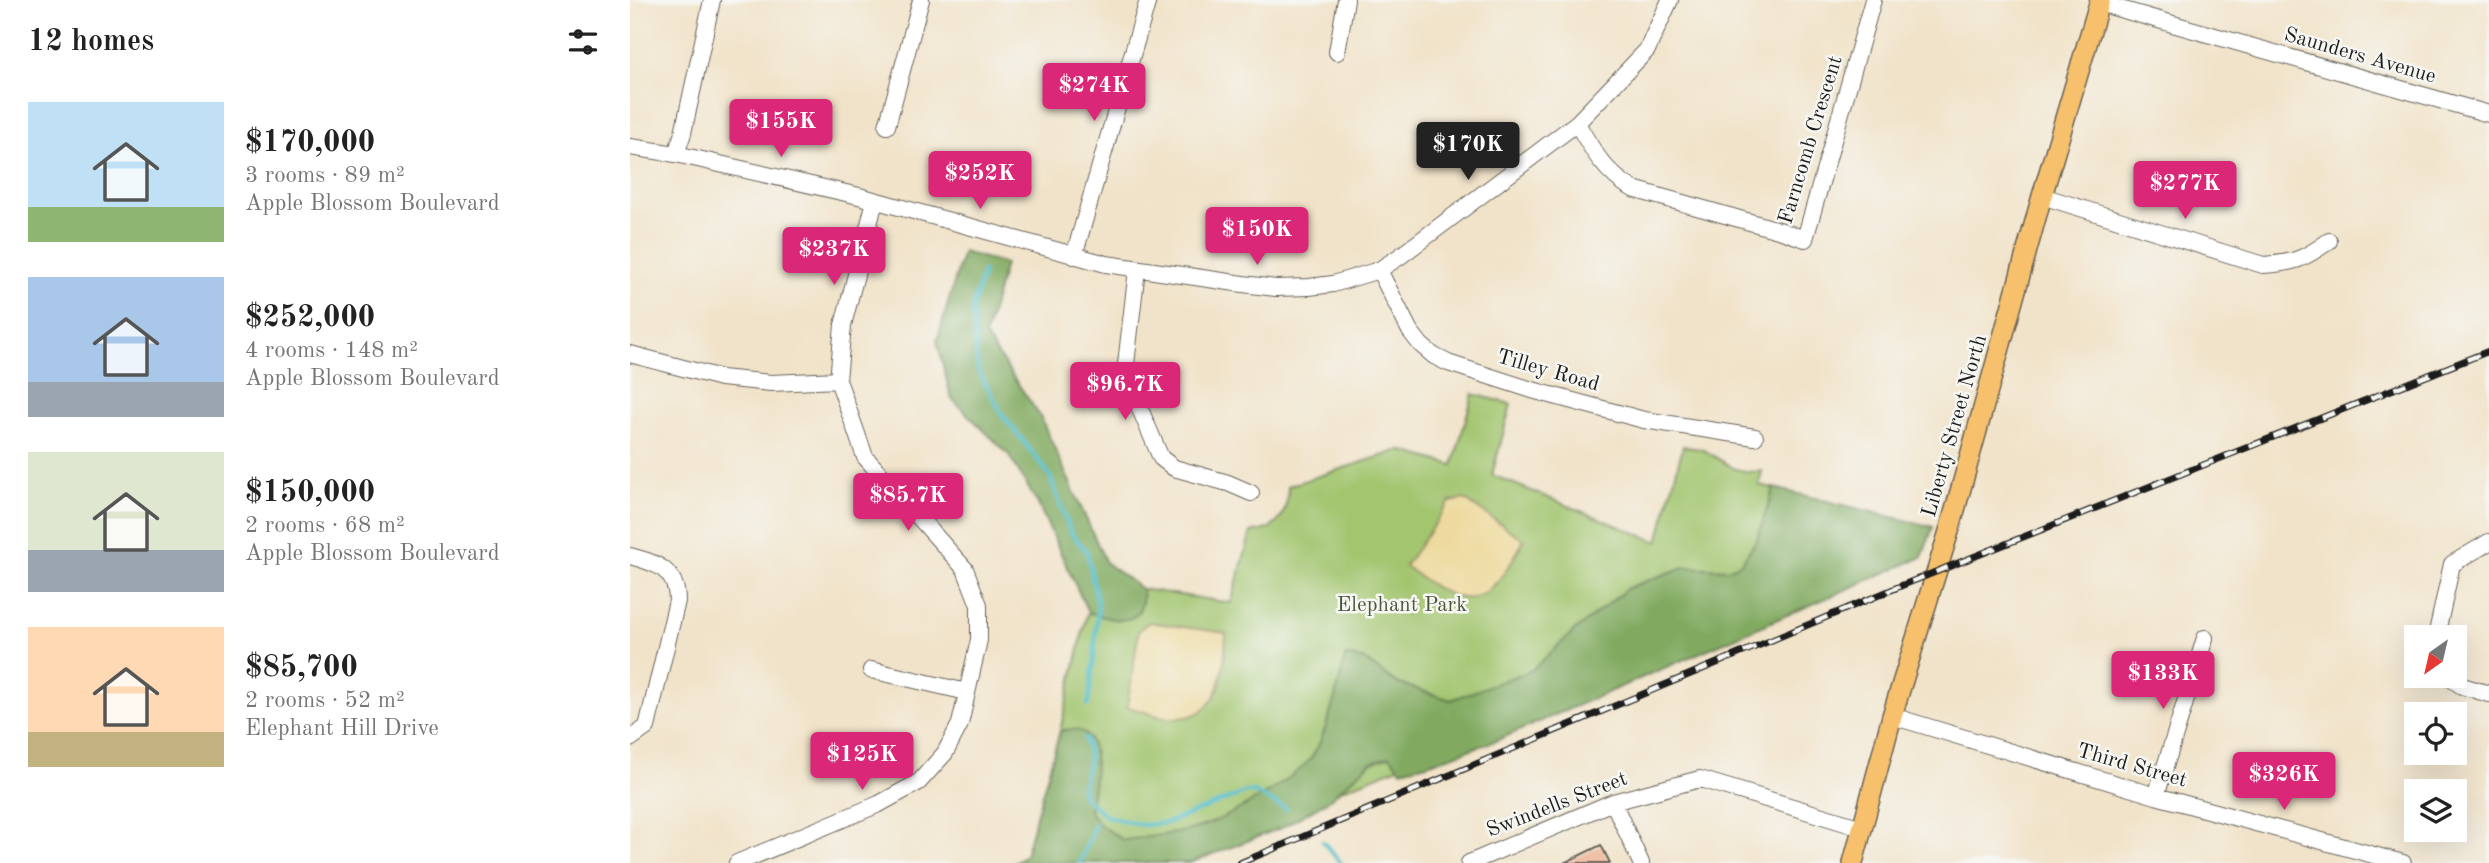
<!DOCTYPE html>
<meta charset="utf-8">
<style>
:root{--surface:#fff;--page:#f2f2f2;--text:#222;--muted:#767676;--accent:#db2777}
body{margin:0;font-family:"Old Standard TT",serif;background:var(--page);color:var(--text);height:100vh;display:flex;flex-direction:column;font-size:26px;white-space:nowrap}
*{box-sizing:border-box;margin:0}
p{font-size:23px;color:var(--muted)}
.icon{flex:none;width:38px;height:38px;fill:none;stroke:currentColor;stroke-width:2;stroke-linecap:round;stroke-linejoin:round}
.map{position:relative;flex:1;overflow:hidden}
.sheet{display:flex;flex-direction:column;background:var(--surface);width:630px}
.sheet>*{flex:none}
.needle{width:46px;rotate:214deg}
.buttons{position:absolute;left:1774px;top:625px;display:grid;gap:14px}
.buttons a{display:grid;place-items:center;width:63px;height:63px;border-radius:0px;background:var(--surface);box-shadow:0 7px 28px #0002;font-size:35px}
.price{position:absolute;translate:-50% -60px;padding:0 16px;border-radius:7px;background:var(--accent);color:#fff;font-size:23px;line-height:46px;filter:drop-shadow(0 2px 4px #0008)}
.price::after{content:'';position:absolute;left:50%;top:42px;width:21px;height:16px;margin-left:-10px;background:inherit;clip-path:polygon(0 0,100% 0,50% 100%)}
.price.on{background:#222;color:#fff}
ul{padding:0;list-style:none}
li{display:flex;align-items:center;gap:21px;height:175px;padding:0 28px}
li span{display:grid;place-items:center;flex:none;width:196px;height:140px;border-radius:0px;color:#555}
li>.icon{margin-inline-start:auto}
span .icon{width:84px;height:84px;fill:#fffc;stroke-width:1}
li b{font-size:30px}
h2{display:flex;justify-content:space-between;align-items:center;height:84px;padding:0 28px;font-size:30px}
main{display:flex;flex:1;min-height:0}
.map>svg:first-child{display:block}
.green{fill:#a2c56e;stroke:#5f7045;stroke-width:2}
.forest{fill:#81aa61;stroke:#4e633e;stroke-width:2}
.sand{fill:#eeda9e;stroke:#857b5d;stroke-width:2}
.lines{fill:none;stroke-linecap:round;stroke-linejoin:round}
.stream{stroke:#4dbbc4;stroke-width:4.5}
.building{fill:#ebb08f}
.minor-casing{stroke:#676259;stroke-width:18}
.major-casing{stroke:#676259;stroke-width:22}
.minor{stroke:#fff;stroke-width:16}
.major{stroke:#f7c06c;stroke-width:19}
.rail-casing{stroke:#1c1c1c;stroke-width:7}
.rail{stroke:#f6f6f2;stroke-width:4.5;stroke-dasharray:13;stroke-linecap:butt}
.labels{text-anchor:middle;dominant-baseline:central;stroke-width:5;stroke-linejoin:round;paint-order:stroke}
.street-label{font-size:21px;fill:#1c1c1c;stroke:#f6f6f2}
.park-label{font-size:21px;fill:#4b5739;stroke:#f6f6f2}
</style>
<main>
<section class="sheet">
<h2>12 homes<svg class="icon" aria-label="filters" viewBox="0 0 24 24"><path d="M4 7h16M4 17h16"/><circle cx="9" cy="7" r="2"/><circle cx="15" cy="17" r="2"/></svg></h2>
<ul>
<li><span style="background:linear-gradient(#bfe0f5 75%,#8fb573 0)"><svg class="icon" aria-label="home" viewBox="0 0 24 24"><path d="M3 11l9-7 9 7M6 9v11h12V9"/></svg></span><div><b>$170,000</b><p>3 rooms · 89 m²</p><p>Apple Blossom Boulevard</p></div></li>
<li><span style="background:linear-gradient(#a9c7e8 75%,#9aa5b1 0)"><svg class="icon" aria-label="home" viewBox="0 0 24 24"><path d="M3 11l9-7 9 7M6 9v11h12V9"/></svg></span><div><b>$252,000</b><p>4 rooms · 148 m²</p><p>Apple Blossom Boulevard</p></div></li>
<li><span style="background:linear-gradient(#dfe7d0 70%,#9aa5b1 0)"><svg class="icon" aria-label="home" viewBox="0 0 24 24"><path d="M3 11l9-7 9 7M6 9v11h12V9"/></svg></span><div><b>$150,000</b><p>2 rooms · 68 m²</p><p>Apple Blossom Boulevard</p></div></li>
<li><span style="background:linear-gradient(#ffd9b3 75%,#c2b280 0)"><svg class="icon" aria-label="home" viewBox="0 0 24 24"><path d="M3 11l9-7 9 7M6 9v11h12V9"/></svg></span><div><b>$85,700</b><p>2 rooms · 52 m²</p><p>Elephant Hill Drive</p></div></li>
</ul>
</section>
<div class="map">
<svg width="1859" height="863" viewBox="0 0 1859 863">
<rect width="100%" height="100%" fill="#f6f6f2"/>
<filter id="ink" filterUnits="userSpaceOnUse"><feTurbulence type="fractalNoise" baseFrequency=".0143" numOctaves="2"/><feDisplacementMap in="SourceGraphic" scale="14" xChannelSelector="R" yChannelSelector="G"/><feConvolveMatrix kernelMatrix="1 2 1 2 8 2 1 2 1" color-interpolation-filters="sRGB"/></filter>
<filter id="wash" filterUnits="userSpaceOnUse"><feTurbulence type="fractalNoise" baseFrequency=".00686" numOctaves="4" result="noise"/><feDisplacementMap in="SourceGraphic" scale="28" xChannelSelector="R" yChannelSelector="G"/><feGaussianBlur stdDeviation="1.57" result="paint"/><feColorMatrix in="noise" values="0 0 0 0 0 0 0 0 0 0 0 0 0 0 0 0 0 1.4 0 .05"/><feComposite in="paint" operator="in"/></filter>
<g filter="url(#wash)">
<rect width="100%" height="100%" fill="#f1e3c9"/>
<path class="green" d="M 843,394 L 881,404 L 862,475 L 1028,542 L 1053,446 L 1074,450 L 1105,469 L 1120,472 L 1132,471 L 1129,485 L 1303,527 L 1292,557 L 529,863 L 393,863 L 430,731 L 457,614 L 512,589 L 601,603 L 621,532 C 649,532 658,512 658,486 L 770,450 L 823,465 Z"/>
<path class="forest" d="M 333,252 L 375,264 L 355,336 L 410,416 L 476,563 L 512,589 C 516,629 485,622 458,612 L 408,504 L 379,455 L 321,398 L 307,341 Z
M 1144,488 L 1303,527 L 1292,557 L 865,741 L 797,764 L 771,770 L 760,756 L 740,763 L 699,800 L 651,828 L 560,863 L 383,863 L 395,855 L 430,731 C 478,717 464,786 459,810 L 469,824 L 493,840 C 518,837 550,834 573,826 C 599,817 665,779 681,758 C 694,742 711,678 715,656 L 733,659 L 767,683 L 821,700 L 902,670 L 943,632 L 998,588 L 1054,567 L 1098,569 L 1111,563 L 1127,539 Z"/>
<path class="sand" d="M 834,499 L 894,540 C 856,610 839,615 775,566 L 820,502 Z
M 519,622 L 596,633 C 594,671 593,721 540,718 C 526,717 511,710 497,707 L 509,630 Z"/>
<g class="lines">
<path class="stream" d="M 353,272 L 342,309 L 348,370 L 372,414 L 419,474 L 441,533 L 457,552 L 468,606 L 464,659 L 458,705
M 455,738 L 459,759 L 452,788 L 454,797 L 476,816 L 512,825 L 537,823 L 616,792 L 624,792 L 656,809
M 693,842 L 711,863
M 450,863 L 465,824"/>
</g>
<g id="blocks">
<path class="building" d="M 971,845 L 980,863 L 934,863 Z"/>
</g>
</g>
<g filter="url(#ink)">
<use href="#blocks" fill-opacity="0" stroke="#676259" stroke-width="2"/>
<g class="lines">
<g class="minor-casing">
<path id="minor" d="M 1469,3 L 1859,114
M 707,52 L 716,0
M 947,123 C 962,150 976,174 1003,189 L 1152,231 L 1175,239 L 1243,0
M 257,126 L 291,0
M 0,147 L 46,154 L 229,196 L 476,264 L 613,284 L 646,288 L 679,287 L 703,284 L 749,270 L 769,257 L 947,123 L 1017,50 L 1040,0
M 46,154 L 53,133 L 82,0
M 1412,196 L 1633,265 C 1665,263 1674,259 1699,241
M 444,256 L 518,0
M 507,269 L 496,364 L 498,381 L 531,458 L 544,468 L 598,483 L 621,493
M 749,270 L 780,331 L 791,345 L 804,356 L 818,363 L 902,390 L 1014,420 L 1125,437
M 0,354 L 91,378 L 141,383 L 208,380
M 0,556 C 26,563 47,569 47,601 L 17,727 L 0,739
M 1806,637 L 1822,564 L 1859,542
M 241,670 L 337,692
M 1817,676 L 1832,686 L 1859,694
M 1262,716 L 1526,796 L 1773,863
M 1526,796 L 1575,638
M 983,802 L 1011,863
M 107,863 L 249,804 L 289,782 L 315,753 L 330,724 L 349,640 L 349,605 L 335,569 L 235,457 L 208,380 L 213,325 L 245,201
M 839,863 L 983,802 L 1070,779 L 1232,828"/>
</g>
<g class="major-casing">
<path id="major" d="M 1223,863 L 1262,716 L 1320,528 L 1412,196 L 1470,0"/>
</g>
<use href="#minor" class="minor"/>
<use href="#major" class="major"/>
<g class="rail-casing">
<path id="rail" d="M 610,863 L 1273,585 L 1859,351"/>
</g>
<use href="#rail" class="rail"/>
</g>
</g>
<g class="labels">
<g class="street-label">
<text transform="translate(1730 56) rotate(16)">Saunders Avenue</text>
<text transform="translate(1181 140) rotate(-73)">Farncomb Crescent</text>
<text transform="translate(918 371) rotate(16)">Tilley Road</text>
<text transform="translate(1325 426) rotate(-74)">Liberty Street North</text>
<text transform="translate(1502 766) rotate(16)">Third Street</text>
<text transform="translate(927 805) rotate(-21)">Swindells Street</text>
</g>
<g class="park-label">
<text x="772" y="605">Elephant Park</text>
</g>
</g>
</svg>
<div class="buttons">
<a><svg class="needle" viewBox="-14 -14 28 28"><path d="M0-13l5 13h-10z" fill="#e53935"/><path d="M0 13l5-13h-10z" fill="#767676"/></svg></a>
<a><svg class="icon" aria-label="locate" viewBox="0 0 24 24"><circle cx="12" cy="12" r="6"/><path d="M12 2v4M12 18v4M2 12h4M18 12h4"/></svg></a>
<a><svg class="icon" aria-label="layers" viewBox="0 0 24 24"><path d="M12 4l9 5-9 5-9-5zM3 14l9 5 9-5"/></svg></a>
</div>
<b class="price" style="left:464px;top:123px">$274K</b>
<b class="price" style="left:151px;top:159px">$155K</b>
<b class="price on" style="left:838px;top:182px">$170K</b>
<b class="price" style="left:350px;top:211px">$252K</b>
<b class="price" style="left:1555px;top:221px">$277K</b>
<b class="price" style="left:627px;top:267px">$150K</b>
<b class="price" style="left:204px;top:287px">$237K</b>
<b class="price" style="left:495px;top:422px">$96.7K</b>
<b class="price" style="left:278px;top:533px">$85.7K</b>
<b class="price" style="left:1533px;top:711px">$133K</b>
<b class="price" style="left:232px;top:792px">$125K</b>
<b class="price" style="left:1654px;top:812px">$326K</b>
</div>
</main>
